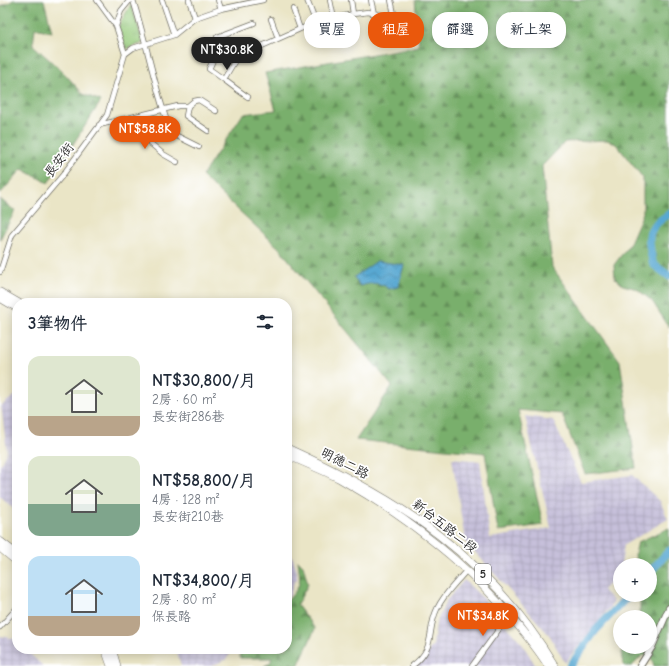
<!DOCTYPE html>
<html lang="zh-TW">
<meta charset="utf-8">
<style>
:root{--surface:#fff;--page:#f6f6f7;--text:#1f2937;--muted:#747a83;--accent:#ea580c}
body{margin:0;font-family:"Comic Neue","LXGW WenKai TC",sans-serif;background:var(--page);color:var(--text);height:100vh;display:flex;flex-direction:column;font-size:15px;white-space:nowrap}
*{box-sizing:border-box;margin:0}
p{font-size:13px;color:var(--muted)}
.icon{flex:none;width:22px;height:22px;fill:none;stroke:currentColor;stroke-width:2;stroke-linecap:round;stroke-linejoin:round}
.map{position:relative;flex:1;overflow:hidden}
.panel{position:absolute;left:12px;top:298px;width:280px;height:356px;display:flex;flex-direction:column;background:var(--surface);border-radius:16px;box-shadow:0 2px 10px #0003}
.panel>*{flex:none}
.banner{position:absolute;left:304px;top:12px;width:305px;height:36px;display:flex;gap:8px}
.controls{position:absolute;left:613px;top:558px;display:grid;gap:8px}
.controls a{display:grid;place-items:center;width:44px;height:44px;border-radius:50%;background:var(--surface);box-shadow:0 2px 10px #0003;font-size:20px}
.price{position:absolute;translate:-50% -34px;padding:0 9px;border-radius:14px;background:var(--accent);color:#fff;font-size:13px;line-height:26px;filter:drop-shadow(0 1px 2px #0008)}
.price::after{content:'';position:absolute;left:50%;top:24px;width:12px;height:9px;margin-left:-6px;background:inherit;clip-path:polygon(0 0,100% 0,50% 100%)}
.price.selected{background:#222;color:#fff}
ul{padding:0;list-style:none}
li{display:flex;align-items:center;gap:12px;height:100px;padding:0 16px}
li span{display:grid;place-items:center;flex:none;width:112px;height:80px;border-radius:12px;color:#555}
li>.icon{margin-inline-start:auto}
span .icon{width:48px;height:48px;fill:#fffc;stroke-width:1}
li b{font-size:17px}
h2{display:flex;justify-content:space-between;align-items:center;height:48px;padding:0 16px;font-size:17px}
.chip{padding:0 14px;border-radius:16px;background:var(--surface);box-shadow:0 2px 10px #0003;font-size:14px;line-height:36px}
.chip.selected{background:var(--accent);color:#fff}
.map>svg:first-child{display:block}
.industrial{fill:url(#industrial-grid)}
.forest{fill:url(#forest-firs);stroke:#526d4c}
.park{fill:url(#park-tufts);stroke:#617b54}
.water{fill:url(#water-waves);stroke:#426a7e}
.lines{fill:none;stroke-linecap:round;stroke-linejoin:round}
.river{stroke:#58a8d2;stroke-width:8}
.minor-casing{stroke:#6e6c61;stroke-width:6}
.tertiary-casing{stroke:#6e6c61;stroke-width:8}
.primary-casing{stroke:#6e6c61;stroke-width:8}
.minor{stroke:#fff;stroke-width:4.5}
.tertiary{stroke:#fff;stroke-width:6}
.primary{stroke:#fff;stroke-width:7}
.labels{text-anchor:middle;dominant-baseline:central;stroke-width:3.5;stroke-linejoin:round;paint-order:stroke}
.shield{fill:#fff;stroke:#6b6b6b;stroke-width:1}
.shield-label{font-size:12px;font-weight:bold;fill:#2b2b2b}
.street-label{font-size:13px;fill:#2b2b2b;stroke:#fff}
</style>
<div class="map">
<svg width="669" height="666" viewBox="0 0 669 666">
<defs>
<pattern id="industrial-grid" width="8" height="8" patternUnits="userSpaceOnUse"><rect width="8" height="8" fill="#c6c0da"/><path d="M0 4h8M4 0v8" fill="none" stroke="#aaa5bb"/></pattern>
<pattern id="forest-firs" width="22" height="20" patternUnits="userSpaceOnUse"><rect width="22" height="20" fill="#79af6c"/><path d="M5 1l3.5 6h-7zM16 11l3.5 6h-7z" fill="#638f59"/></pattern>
<pattern id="park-tufts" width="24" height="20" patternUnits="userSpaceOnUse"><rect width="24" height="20" fill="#97cb7c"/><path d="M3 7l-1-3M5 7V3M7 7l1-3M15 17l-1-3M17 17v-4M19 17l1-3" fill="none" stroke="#82ae6b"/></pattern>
<pattern id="water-waves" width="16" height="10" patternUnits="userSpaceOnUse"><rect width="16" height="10" fill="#58a8d2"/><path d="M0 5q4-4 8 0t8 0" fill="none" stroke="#4989ab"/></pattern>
</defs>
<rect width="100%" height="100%" fill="#fff"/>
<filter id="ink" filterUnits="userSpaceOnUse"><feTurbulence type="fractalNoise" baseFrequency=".025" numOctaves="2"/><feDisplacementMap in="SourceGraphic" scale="8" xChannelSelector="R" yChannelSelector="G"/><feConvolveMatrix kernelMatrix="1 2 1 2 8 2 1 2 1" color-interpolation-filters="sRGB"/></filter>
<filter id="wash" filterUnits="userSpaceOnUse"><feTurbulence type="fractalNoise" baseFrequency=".012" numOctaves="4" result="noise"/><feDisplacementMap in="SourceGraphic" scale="16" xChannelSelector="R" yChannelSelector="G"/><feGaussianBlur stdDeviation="0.9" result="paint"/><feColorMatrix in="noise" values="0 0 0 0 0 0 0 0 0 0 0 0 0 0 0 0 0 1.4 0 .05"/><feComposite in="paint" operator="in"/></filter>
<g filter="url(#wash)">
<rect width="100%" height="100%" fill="#eae5c6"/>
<path class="industrial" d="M 17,394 L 17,512 L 0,497 L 0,466 L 7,451 L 1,406 Z
M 525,416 L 553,420 L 581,482 L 632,475 L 660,501 L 668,519 L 624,545 L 620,572 L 603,590 L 614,602 L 565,663 L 550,636 L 465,541 L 452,458 L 480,461 L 490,538 L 551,528 Z
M 287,539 L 297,572 L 297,580 L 294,582 L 290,595 L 287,597 Z
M 464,580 L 483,598 L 521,642 L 536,666 L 417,666 L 433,645 L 436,624 L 446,601 Z
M 0,636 L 17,639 L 17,649 L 28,649 L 29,653 L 43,666 L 0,666 Z
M 176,649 L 235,649 L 225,660 L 211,666 L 181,666 Z"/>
<path class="forest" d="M 14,0 L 44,0 L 52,32 L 35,28 L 33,45 L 65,74 L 83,94 L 101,101 L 48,183 L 22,169 L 0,194 L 0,7 Z
M 415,0 L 669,0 L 669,327 L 652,301 L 637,289 L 623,285 L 615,278 L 614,265 L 629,245 L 643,213 L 643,178 L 616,144 L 607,140 L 565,142 L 542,166 L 552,267 L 620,361 L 636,468 L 585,474 L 562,414 L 518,410 L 543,525 L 498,531 L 485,453 L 356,440 L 392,386 L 279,248 L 202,176 L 243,114 L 276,110 L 265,73 L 419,46 Z
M 0,199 L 15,211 L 0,239 Z
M 669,528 L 669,666 L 654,666 L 652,659 L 643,655 L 632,666 L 625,666 C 621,659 620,654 625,647 L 650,647 L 650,617 L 640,617 L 640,595 L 650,595 L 650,565 L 636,565 L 635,554 L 638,542 Z
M 298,560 L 303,565 L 308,584 L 297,605 L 315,629 L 298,666 L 264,666 L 270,663 L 272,658 L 240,658 L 240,652 L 245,649 L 287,649 L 287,601 C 303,584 300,582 298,560 Z"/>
<path class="park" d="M 131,4 L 143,43 L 126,49 L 118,27 Z"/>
<path class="water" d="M 377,261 L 404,265 L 398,287 L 389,289 C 379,281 371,283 360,286 L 354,277 Z"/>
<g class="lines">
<path class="river" d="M 669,214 C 644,230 648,237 653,264 L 669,276
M 650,572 L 669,551
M 570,666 L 596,630 L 629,595"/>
</g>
</g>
<g filter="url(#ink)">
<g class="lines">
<g class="minor-casing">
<path id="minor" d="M 97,0 L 116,26
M 133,0 C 147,44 155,90 171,133 L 199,147
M 162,0 L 174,35
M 189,0 L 195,18
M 218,0 L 221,9
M 307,0 L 316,23
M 330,0 L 334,19
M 351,0 L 353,14
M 371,0 L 374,14
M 293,9 L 300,29
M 271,19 L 278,38
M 218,49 L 217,37 L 254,23
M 125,54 L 133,48 L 174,35 L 195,18 L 221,9 L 263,0
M 237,57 L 230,57 L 218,49 L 209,69 C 223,78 234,88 248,97
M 224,79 L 237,57 L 300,29 L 316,23 L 353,14 L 368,12 L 386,16 L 394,14 L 391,0
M 188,106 L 186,116 L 208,131
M 188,106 L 194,101 L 199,100 L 216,111
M 146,114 L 151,139 L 150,143 L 163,154 L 177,162
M 99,125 L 178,106 L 188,106
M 0,272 L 12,235 L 62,176 L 107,115 L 125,54 L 116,26 L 121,11 L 130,0
M 0,627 L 17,608
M 412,666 C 437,647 426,632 437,609 C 443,595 455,584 465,572
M 472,666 L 507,618"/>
</g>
<g class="tertiary-casing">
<path id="tertiary" d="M 640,666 L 652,647 L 669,608"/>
</g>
<g class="primary-casing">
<path id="primary" d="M 0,292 L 19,303
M 0,298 L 17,308
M 287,448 C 401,500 489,556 555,666
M 287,455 C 304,463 323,470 340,479 C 405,516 463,559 511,617 C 524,633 538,649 548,666
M 0,541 L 17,554
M 0,548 L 17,562
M 105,649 L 111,666
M 112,649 L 117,666"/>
</g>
<use href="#minor" class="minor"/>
<use href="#tertiary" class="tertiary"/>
<use href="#primary" class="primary"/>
</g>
</g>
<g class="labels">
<rect class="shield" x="475" y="564" width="16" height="20" rx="3"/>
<g class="shield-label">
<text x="483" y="574">5</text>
</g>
<g class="street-label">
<text transform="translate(59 160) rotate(-53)">長安街</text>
<text transform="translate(345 463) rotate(27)">明德二路</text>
<text transform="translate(445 526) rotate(38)">新台五路二段</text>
</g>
</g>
</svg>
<div class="controls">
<a>+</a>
<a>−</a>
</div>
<b class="price selected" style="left:227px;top:71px">NT$30.8K</b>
<b class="price" style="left:145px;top:150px">NT$58.8K</b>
<b class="price" style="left:483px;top:637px">NT$34.8K</b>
<div class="banner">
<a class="chip">買屋</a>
<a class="chip selected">租屋</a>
<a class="chip">篩選</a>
<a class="chip">新上架</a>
</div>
<section class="panel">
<h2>3筆物件<svg class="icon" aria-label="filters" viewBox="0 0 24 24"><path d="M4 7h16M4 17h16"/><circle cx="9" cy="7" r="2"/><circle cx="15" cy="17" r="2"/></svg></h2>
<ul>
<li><span style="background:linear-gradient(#dfe7d0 75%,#b9a48a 0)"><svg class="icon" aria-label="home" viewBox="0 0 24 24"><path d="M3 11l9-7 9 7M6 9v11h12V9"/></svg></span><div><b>NT$30,800/月</b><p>2房 · 60 m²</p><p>長安街286巷</p></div></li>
<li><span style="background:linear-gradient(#dfe7d0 60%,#7fa58c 0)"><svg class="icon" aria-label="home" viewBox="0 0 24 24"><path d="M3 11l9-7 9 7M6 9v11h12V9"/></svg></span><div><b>NT$58,800/月</b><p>4房 · 128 m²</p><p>長安街210巷</p></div></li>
<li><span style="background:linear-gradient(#bfe0f5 75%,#b9a48a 0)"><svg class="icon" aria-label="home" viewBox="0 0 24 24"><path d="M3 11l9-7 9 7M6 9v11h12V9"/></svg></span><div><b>NT$34,800/月</b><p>2房 · 80 m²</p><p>保長路</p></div></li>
</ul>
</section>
</div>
